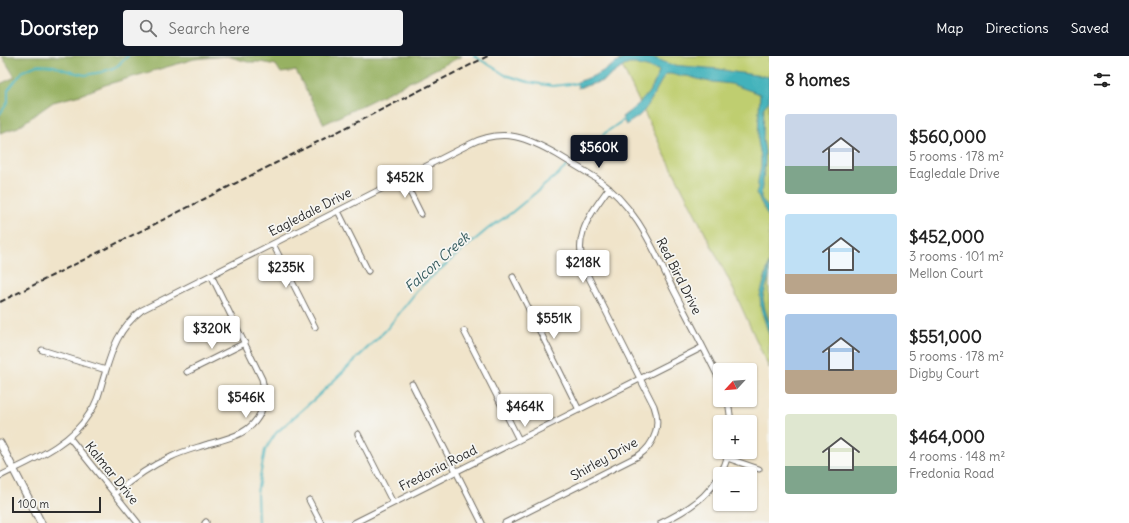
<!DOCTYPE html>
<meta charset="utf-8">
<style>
:root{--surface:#fff;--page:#f2f2f2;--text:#222;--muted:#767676;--accent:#111827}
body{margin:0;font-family:Delius,sans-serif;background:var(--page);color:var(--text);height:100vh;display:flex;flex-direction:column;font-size:15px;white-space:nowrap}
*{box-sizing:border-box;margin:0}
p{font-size:13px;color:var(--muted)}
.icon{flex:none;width:22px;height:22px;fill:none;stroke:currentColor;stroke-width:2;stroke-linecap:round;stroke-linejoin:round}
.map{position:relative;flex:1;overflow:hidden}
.drawer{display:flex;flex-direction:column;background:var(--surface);width:360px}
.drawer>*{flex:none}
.needle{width:26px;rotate:244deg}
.controls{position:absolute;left:713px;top:307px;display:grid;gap:8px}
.controls a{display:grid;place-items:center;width:44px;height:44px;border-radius:4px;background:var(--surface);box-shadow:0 1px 3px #0004;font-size:20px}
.scale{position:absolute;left:12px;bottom:10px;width:89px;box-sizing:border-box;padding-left:4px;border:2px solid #2b2b2b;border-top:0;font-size:11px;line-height:14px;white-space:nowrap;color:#2b2b2b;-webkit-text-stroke:3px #f6f6f2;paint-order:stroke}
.price{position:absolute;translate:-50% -34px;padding:0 9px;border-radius:4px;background:#fff;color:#222;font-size:13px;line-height:26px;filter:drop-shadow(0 1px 2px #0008)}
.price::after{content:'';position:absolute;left:50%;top:24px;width:12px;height:9px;margin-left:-6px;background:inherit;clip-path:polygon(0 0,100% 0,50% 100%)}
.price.selected{background:var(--accent);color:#fff}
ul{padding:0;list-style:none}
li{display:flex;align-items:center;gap:12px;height:100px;padding:0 16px}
li span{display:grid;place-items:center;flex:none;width:112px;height:80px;border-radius:4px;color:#555}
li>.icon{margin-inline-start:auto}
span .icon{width:48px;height:48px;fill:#fffc;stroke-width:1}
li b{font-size:17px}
h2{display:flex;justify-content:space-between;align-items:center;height:48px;padding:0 16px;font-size:17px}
header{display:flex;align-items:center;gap:24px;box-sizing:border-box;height:56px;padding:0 20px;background:var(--accent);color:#fff}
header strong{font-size:19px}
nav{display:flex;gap:22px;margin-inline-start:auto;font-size:14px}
.search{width:280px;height:36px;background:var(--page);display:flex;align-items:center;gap:10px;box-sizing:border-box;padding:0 14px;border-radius:4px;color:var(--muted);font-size:15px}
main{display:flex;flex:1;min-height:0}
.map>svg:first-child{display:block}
.green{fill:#bfce70;stroke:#757c4e}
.forest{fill:#97b162;stroke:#616e46}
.water{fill:#42b2bb;stroke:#366e73}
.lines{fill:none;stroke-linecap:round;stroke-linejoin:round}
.stream{stroke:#42b2bb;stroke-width:2}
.minor-casing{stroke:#706c63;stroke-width:7}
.secondary-casing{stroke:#706c63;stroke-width:9}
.minor{stroke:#fff;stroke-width:5}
.secondary{stroke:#fff;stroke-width:7}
.rail{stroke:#2b2b2b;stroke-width:2;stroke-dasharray:6 3;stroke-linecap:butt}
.labels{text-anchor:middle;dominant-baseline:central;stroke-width:3.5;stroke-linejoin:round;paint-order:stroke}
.street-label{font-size:13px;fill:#2b2b2b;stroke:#f6f6f2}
.water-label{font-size:14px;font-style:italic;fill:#335a5d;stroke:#f6f6f2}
</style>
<header>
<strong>Doorstep</strong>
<div class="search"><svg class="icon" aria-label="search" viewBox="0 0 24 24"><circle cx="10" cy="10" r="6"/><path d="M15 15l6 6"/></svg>Search here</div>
<nav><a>Map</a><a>Directions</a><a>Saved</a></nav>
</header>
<main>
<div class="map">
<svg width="769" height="467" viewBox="0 0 769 467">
<rect width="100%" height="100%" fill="#f6f6f2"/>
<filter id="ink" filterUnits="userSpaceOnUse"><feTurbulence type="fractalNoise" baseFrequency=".025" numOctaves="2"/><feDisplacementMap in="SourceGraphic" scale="8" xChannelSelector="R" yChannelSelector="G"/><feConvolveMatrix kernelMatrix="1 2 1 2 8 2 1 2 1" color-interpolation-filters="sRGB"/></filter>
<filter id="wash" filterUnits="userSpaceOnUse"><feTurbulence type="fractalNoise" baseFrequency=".012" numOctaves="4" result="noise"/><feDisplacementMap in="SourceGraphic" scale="16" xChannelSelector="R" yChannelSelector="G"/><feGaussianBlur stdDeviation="0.9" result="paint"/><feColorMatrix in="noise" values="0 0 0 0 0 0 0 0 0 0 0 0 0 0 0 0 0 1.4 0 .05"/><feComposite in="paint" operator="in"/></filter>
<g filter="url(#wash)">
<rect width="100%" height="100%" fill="#f0e4ca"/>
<path class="green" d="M 617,0 L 769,0 L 769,312 L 730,226 L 663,95 Z"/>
<path class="forest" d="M 2,0 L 462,0 L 324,68 L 296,15 L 281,17 L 276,9 L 260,6 L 248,6 L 227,0 L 194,3 L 105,29 L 80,39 L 53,46 L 18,71 L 0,77 L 0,28 L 15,21 Z"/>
<path class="water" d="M 628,0 L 641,1 L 652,1 L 672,9 L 719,13 L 734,16 L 769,21 L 769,45 L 764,51 L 763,84 L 765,95 L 765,107 L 761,138 L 761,142 L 769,153 L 769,162 L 756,137 L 758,131 L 758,125 L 761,111 L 761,101 L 758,85 L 759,55 L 760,38 L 731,28 L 705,25 L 687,20 L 679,20 L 671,18 L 666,18 C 657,30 653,44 643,56 C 639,61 631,65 626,69 L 622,61 C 640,48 651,38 659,16 L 658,14 L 635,8 L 629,8 L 624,10 L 603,25 L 578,32 L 577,26 C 586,23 595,20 603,15 C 612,10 619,4 628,0 Z
M 769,207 L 769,220 L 763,242 L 765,253 L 769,267 L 769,279 L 761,253 L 760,240 Z"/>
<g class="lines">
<path class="stream" d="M 474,0 L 491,10 L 505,19 L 528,26 L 552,30 L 580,27
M 0,58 L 8,46 L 8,34 L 23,15 L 37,9 L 54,10 L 68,15 L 85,19 L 102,16 L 116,11 L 128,0
M 258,467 L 257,437 L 265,394 L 276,377 L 319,339 L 386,274 L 420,231 L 459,197 L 489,172 L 510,158 L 557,119 L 605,77 L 625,63"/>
</g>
</g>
<g filter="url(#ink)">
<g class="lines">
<g class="minor-casing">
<path id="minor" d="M 403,122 L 421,158
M 338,155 L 368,215
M 273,188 L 315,271
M 513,221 L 579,354
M 464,275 L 519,384
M 42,294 L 106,314
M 187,316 L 245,287
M 412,328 L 482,467
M 728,344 L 731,366
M 358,378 L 393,447
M 69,381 L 138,467
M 727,402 L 759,413
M 0,420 C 32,404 70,389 89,358 C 96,349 99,338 102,327 C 111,298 116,274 142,254 L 470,88 C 504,71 528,82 558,99 C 571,107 583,114 596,122 C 636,150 652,190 673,233 C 689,264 705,294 720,325
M 115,438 C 132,423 150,410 171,401 C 183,395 196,392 208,388 C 230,382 251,378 261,356 C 265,345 265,334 262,323 L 211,219
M 309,444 L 321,467
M 205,467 L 206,466
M 354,467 L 703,291
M 505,467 L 638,400 C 655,389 661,369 654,350 L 587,218 C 570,183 589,160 609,132
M 661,467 C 694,451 719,434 729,396"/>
</g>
<g class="secondary-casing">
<path id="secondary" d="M 0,387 L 41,467"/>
</g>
<use href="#minor" class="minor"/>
<use href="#secondary" class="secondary"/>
<path class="rail" d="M 0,246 L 488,0"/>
</g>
</g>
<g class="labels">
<g class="street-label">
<text transform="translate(310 156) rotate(-27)">Eagledale Drive</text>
<text transform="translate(679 220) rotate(63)">Red Bird Drive</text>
<text transform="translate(604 403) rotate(-29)">Shirley Drive</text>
<text transform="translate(438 412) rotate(-27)">Fredonia Road</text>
<text transform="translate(112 417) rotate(51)">Kalmar Drive</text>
</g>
<g class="water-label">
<text transform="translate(437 206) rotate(-42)">Falcon Creek</text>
</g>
</g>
</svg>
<div class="controls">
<a><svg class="needle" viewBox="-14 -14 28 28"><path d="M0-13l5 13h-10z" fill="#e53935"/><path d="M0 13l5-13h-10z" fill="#767676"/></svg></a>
<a>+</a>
<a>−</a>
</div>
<div class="scale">100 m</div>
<b class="price selected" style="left:599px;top:113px">$560K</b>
<b class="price" style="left:405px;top:143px">$452K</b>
<b class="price" style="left:583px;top:228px">$218K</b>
<b class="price" style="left:286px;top:233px">$235K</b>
<b class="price" style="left:554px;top:284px">$551K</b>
<b class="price" style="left:212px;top:294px">$320K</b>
<b class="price" style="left:246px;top:363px">$546K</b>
<b class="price" style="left:525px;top:372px">$464K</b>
</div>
<section class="drawer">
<h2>8 homes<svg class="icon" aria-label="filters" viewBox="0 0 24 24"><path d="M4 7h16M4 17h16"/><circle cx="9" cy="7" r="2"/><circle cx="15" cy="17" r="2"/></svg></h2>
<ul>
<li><span style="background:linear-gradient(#c9d6e8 65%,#7fa58c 0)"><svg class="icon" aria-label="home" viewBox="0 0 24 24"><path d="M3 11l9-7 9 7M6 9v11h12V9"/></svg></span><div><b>$560,000</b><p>5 rooms · 178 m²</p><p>Eagledale Drive</p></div></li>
<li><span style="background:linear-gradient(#bfe0f5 75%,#b9a48a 0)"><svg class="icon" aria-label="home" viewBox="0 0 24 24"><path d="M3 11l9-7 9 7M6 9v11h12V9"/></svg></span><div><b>$452,000</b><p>3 rooms · 101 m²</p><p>Mellon Court</p></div></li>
<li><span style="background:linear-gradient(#a9c7e8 70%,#b9a48a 0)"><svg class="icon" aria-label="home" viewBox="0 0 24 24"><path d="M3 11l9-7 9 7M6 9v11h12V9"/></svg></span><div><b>$551,000</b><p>5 rooms · 178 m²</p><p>Digby Court</p></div></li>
<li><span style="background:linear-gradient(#dfe7d0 65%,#7fa58c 0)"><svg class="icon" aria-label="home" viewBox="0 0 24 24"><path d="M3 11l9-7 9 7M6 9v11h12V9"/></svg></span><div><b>$464,000</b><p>4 rooms · 148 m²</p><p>Fredonia Road</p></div></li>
</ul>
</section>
</main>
